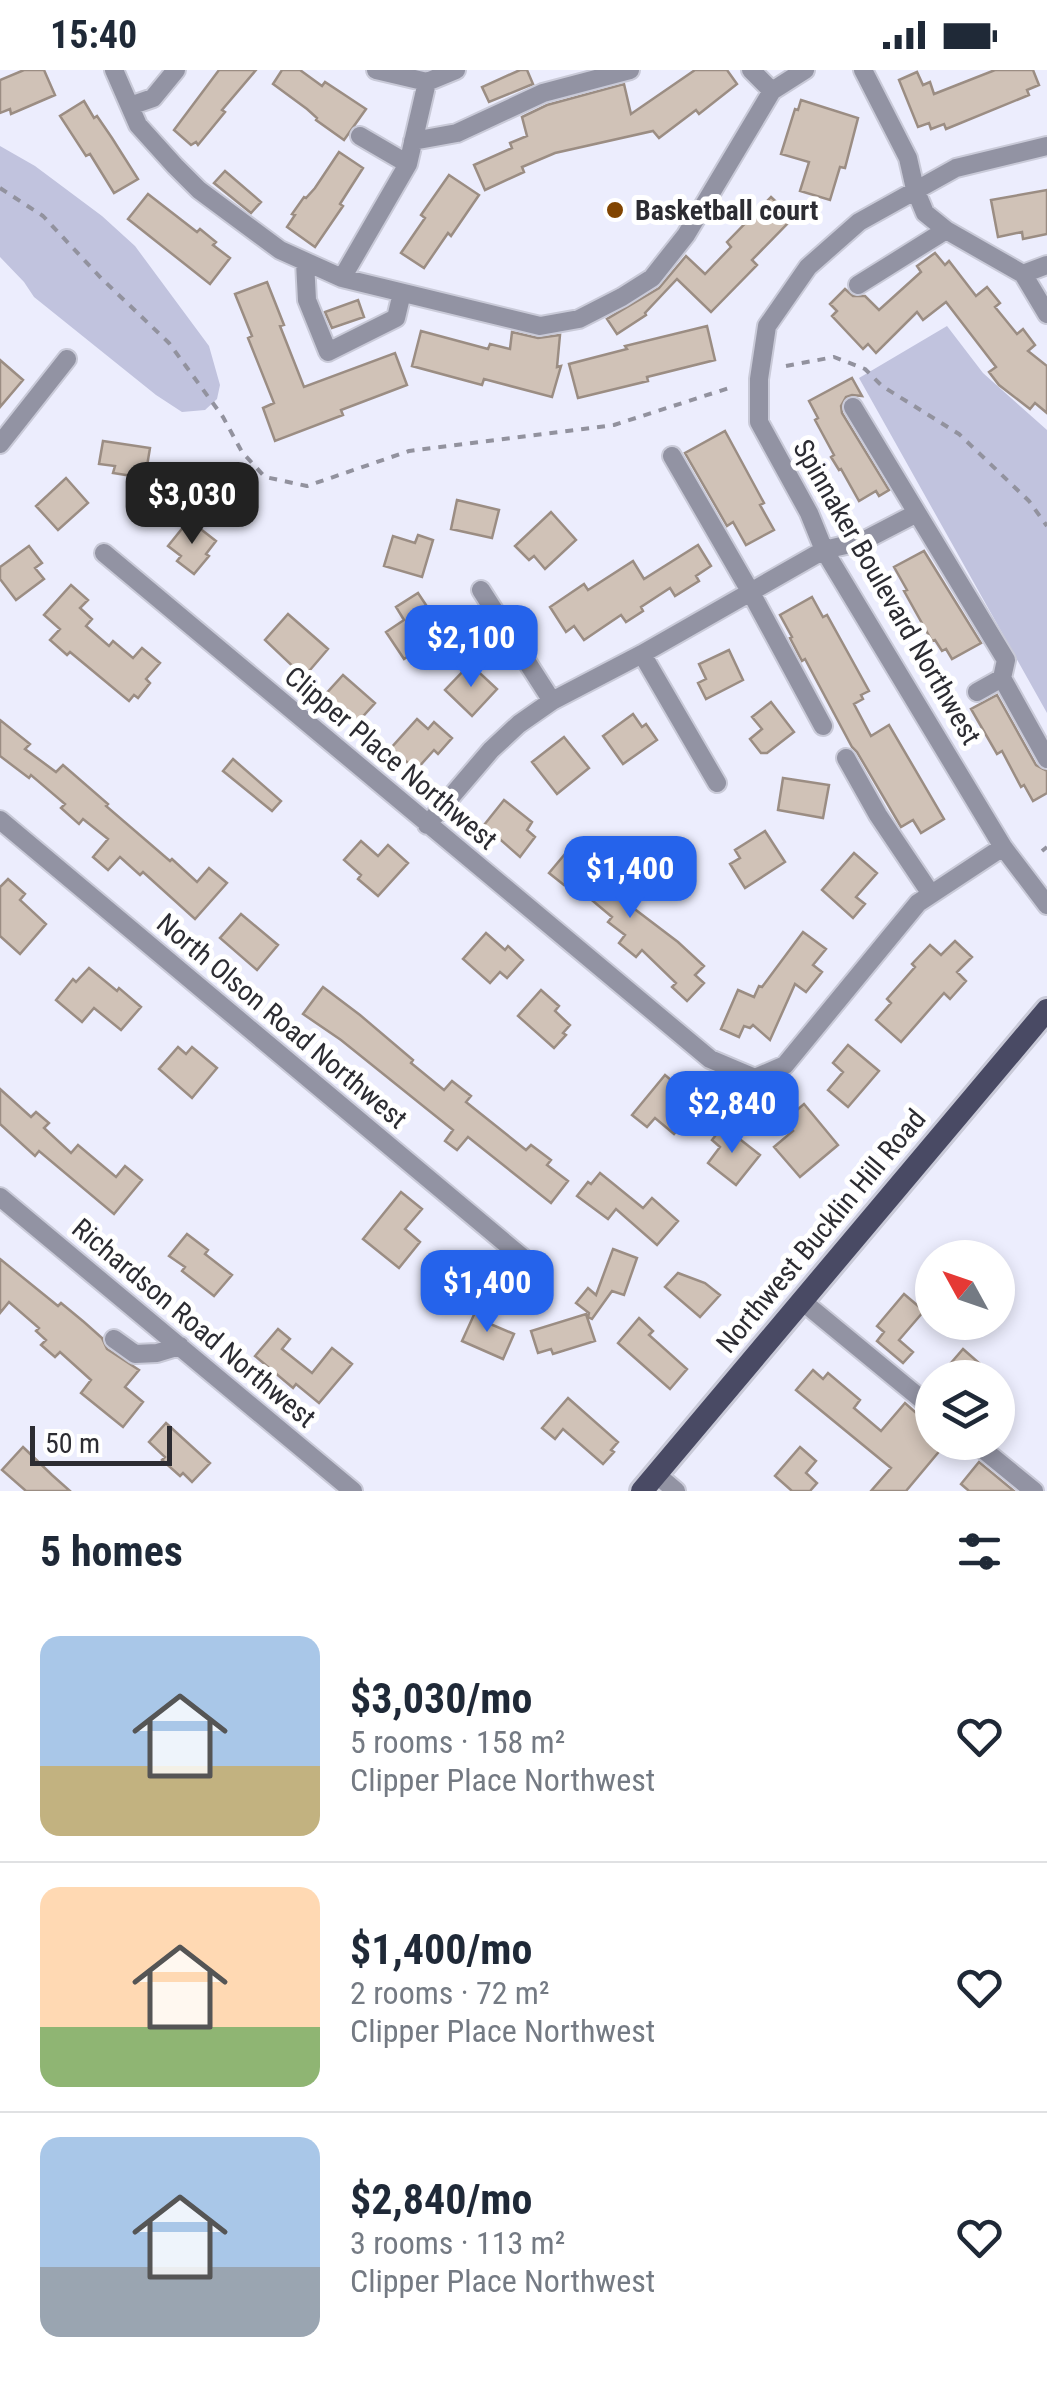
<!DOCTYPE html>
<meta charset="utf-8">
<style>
:root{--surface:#fff;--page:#f6f6f7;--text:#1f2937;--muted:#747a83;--line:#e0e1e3;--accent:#2563eb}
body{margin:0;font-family:"Roboto Condensed",sans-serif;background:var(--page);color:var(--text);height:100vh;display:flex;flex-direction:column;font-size:38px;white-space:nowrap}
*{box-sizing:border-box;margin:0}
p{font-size:32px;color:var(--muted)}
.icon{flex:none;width:55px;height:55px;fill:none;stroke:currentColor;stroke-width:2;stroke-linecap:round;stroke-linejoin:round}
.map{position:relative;height:1421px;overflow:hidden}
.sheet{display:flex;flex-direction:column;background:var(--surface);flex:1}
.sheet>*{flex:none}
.needle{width:65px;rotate:310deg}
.buttons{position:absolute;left:915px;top:1170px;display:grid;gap:20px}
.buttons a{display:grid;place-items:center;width:100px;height:100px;border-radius:50%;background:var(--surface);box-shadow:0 5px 15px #0003;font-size:50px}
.scale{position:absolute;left:30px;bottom:25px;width:142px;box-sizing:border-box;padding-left:10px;border:5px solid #2c2c32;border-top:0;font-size:28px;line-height:35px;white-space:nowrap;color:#2c2c32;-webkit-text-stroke:8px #fff;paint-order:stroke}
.price{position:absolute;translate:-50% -85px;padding:0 22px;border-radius:20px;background:var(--accent);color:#fff;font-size:32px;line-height:65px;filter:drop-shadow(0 2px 5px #0008)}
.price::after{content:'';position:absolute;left:50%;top:60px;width:30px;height:22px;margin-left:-15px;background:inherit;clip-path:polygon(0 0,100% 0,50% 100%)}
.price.selected{background:#222;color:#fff}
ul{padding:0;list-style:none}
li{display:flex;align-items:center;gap:30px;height:250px;padding:0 40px}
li+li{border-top:2px solid var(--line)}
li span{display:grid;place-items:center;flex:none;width:280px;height:200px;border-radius:20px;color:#555}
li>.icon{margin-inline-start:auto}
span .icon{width:120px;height:120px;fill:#fffc;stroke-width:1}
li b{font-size:42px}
h2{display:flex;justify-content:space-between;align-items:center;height:120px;padding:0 40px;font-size:42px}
.status{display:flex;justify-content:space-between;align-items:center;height:70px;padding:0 50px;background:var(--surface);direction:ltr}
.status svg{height:28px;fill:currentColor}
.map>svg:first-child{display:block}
.green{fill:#c1c3de}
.building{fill:#d0c2b7;stroke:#9b8d83;stroke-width:2.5}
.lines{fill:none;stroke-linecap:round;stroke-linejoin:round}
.minor-casing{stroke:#c9cad8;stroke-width:22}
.major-casing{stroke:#c9cad8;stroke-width:28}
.path{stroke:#92929e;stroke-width:4;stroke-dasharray:8 8;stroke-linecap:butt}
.minor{stroke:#9293a3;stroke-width:18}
.major{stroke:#494a64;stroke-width:22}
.poi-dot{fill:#814401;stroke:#fff;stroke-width:4}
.labels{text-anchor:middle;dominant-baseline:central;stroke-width:10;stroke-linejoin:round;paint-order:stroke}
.poi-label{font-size:28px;font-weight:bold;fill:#2c2c32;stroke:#fff;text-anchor:start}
.street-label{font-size:28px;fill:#2c2c32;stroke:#fff}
</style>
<div class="status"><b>15:40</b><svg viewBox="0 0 49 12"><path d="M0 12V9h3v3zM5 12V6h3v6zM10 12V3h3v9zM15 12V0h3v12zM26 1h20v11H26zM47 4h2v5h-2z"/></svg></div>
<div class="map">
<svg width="1047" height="1421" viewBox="0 0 1047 1421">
<rect width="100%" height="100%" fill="#ecedfd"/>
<path class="green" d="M 0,76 L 35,96 L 102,146 L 135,176 L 209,276 L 220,315 L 217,329 L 205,340 L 182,342 L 156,325 L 34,227 L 24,212 L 0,187 Z
M 947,256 L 983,303 L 1047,360 L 1047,643 L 859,308 Z"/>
<path class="building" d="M 24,0 L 44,0 L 55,25 L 11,44 L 10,39 L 0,43 L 0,10 Z
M 219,0 L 256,0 L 222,40 L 225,42 L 198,75 L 196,72 L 191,75 L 174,60 Z
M 282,0 L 300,0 L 322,16 L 325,12 L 366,39 L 344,70 L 316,50 L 317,48 L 307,39 L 273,14 Z
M 520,0 L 527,0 L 533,14 L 489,32 L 482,17 Z
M 695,0 L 727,0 L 737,14 L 699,44 L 696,40 L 659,68 L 653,61 L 555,83 L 522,97 L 524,102 L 485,120 L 474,95 L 512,78 L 510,73 L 527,66 L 522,47 L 547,35 L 624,14 L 631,44 Z
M 995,0 L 1033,0 L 1039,15 L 1027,20 L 1029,25 L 946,59 L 944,54 L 931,59 L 929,53 L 918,57 L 899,10 L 917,2 L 923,15 L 930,12 L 934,24 Z
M 801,30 L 858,48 L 845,98 L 840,97 L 830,130 L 800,121 L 809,92 L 781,84 L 795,39 L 798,40 Z
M 84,31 L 94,48 L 97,46 L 112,68 L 138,109 L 114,123 L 90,84 L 86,86 L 60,46 Z
M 339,82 L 363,98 L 340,134 L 343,136 L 315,177 L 287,157 L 295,145 L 292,144 L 304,127 L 306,128 L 315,118 Z
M 225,101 L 261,132 L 251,143 L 214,113 Z
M 449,105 L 479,125 L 451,166 L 448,163 L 424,198 L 401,183 L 425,148 L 421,145 Z
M 1047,120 L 1047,164 L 1023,169 L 1022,162 L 998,167 L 991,130 Z
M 148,124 L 197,162 L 200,159 L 216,172 L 213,175 L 230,188 L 210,214 L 128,149 Z
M 771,127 L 791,146 L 786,150 L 788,153 L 752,190 L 757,195 L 711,242 L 677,209 L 645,243 L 646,245 L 617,264 L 607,249 L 659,218 L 686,186 L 705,204 L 731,177 L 727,172 Z
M 935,183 L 945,195 L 949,191 L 976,226 L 987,217 L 1000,233 L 995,237 L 1017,264 L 1023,259 L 1035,275 L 1028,281 L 1047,296 L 1047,343 L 1035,333 L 1030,339 L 999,315 L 989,302 L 996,297 L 946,232 L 923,250 L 917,242 L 876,283 L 868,274 L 863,279 L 832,246 L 837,241 L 830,234 L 845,219 L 853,226 L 865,226 L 879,240 L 921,202 L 917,196 Z
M 267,212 L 284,255 L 280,256 L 304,317 L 395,283 L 407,315 L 341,340 L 343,345 L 275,371 L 263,338 L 274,333 L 248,268 L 252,266 L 235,224 Z
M 358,230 L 364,247 L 332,258 L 325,242 Z
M 707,256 L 715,290 L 647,307 L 648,311 L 578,328 L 569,294 L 627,279 L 625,276 Z
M 421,261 L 488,279 L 490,274 L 510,279 L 512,262 L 538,268 L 560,265 L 557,297 L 561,296 L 552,327 L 484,309 L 482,315 L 412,296 Z
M 0,290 L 23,310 L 0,337 Z
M 852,308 L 862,326 L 852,325 L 846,327 L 841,336 L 842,343 L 889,420 L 879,426 L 876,421 L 859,431 L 841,399 L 839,400 L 831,387 L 834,385 L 815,350 L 818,348 L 809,331 Z
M 725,361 L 764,433 L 760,435 L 774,460 L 746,475 L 733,452 L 727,456 L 685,383 Z
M 103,371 L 150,378 L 145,408 L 113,403 L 115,396 L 99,394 Z
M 66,408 L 88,433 L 58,460 L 36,436 Z
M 457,430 L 499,440 L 492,468 L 451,459 Z
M 551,442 L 576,470 L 545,499 L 534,486 L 529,490 L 515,476 Z
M 189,450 L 216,471 L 206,484 L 209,486 L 194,504 L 177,491 L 181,486 L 168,476 Z
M 418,465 L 433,470 L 422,507 L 384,496 L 393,466 L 415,473 Z
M 698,475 L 711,496 L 696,506 L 699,511 L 675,526 L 670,518 L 641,537 L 643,541 L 626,552 L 621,545 L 584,570 L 574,556 L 566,562 L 550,537 L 584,514 L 588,520 L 633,491 L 644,509 Z
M 29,476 L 42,493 L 35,498 L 44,509 L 16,530 L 0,509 L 0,497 Z
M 924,481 L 981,573 L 952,589 L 946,579 L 942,581 L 935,570 L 932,571 L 904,521 L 907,520 L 894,497 Z
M 71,515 L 88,530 L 80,538 L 92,549 L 86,556 L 109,576 L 113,571 L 133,588 L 142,578 L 160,593 L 146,609 L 150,613 L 138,628 L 134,625 L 129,631 L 70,582 L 67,585 L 50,570 L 60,559 L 44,545 Z
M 418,523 L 436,550 L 426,557 L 434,569 L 404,589 L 386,562 L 404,550 L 396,537 Z
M 812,527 L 823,547 L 827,545 L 869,621 L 861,625 L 863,629 L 854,634 L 871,666 L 889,655 L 944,749 L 921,763 L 913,750 L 901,757 L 857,682 L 852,677 L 805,589 L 802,591 L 790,568 L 792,567 L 780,545 Z
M 288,544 L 328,579 L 304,607 L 265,570 Z
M 729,580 L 743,610 L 706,629 L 698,613 L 706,609 L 699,594 Z
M 470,594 L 497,619 L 472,646 L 445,620 Z
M 343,605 L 375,633 L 356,654 L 324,626 Z
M 997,625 L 1036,695 L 1047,701 L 1047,723 L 1033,731 L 1024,715 L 1021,717 L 1002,681 L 997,684 L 971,639 Z
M 771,632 L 794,662 L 767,683 L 761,683 L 750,669 L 762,659 L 752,647 Z
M 633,644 L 642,657 L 646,654 L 657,670 L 623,694 L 603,666 Z
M 417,649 L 428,659 L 434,652 L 452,668 L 438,684 L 434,680 L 416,700 L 391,678 Z
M 0,650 L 30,674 L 25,679 L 56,702 L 63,695 L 108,734 L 106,736 L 170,791 L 172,789 L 197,812 L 209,798 L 227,813 L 195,849 L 143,802 L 140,805 L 120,787 L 108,800 L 93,787 L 108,769 L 83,749 L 79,754 L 61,738 L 65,734 L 31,705 L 29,708 L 0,686 Z
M 564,667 L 589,698 L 557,724 L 532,692 Z
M 233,689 L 281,731 L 272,741 L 223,701 Z
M 783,708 L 829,715 L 823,748 L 778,740 Z
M 504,730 L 532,752 L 527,760 L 535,767 L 520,787 L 484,755 Z
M 765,761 L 785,792 L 745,818 L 730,794 L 740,788 L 735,780 Z
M 361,771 L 378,786 L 388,775 L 408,793 L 378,826 L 358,809 L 361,805 L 344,790 Z
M 575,772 L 613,804 L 603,815 L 678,872 L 704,896 L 695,905 L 704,913 L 687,931 L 672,917 L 676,913 L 642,880 L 636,887 L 619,873 L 625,865 L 608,852 L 612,847 L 568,810 L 564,815 L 549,803 Z
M 854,783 L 877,803 L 856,827 L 865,834 L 853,848 L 822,820 Z
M 8,809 L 25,824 L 20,830 L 46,854 L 20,884 L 0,866 L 0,817 Z
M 241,844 L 278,875 L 257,900 L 220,868 Z
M 803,862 L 826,879 L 813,895 L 822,902 L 806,922 L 795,914 L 770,970 L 753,955 L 750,958 L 744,956 L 739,967 L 721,959 L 738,920 L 754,927 L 759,916 L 762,917 Z
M 486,863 L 505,880 L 508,876 L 523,890 L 507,908 L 500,902 L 490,913 L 463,889 Z
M 955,871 L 972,887 L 957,902 L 966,911 L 950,929 L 944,923 L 901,972 L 876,950 L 891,933 L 887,929 L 915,897 L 912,894 L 930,875 L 941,885 Z
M 89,898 L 117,921 L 119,918 L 141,937 L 121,960 L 94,938 L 82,952 L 56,930 L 73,909 L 76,912 Z
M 323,917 L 360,945 L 413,990 L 411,993 L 444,1020 L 452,1011 L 471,1026 L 466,1032 L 526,1080 L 531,1075 L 551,1090 L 547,1095 L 568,1111 L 551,1133 L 468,1067 L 457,1080 L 445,1071 L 453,1060 L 341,970 L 303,944 Z
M 541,920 L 559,936 L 555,941 L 570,955 L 563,963 L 566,965 L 554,978 L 518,946 Z
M 848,975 L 879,1001 L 848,1037 L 828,1020 L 843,1002 L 833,993 Z
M 178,977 L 186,984 L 192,977 L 217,998 L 192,1028 L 159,999 Z
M 665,1005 L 683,1020 L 675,1030 L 692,1043 L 674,1064 L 655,1048 L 647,1057 L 632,1045 Z
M 0,1019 L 31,1047 L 36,1042 L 49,1053 L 44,1058 L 71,1083 L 78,1075 L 116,1107 L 125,1096 L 142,1110 L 114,1144 L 39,1081 L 35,1086 L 0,1054 Z
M 804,1034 L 838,1075 L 800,1107 L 774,1077 L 793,1061 L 784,1051 Z
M 723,1056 L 760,1085 L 736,1115 L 708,1093 L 720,1077 L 712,1070 Z
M 600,1103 L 643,1138 L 652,1128 L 678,1151 L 657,1175 L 616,1139 L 608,1149 L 577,1126 L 588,1112 L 591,1114 Z
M 401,1122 L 422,1139 L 405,1159 L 420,1172 L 399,1198 L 363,1169 Z
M 187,1164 L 208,1180 L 205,1184 L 232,1205 L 214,1226 L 182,1201 L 185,1197 L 169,1186 Z
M 613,1179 L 637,1188 L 624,1225 L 612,1221 L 592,1249 L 588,1247 L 589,1243 L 576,1233 L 588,1218 L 596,1225 Z
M 0,1189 L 58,1236 L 61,1233 L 84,1252 L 102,1268 L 107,1279 L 139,1300 L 125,1317 L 143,1332 L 123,1357 L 81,1323 L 91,1310 L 60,1282 L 55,1287 L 41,1275 L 46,1270 L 36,1261 L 39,1258 L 9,1232 L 0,1243 Z
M 678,1203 L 705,1213 L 720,1225 L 700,1247 L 665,1217 Z
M 904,1224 L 924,1241 L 899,1270 L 913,1282 L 903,1293 L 877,1271 L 884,1262 L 877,1256 Z
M 477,1238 L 492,1244 L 488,1253 L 514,1264 L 503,1289 L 462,1271 Z
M 586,1244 L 595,1271 L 553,1284 L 551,1279 L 538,1283 L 531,1261 Z
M 639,1248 L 653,1261 L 649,1265 L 687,1299 L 670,1319 L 618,1273 Z
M 278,1259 L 290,1269 L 282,1279 L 312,1303 L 332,1278 L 352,1294 L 319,1333 L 296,1314 L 293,1318 L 255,1286 Z
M 963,1279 L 996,1308 L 938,1308 Z
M 813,1300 L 823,1309 L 828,1303 L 860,1330 L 854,1338 L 881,1361 L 905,1333 L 932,1357 L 932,1372 L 947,1372 L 906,1421 L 871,1421 L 891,1398 L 796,1320 Z
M 568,1328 L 618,1372 L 611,1380 L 614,1382 L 603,1394 L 563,1359 L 555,1369 L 542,1358 Z
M 166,1353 L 210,1393 L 192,1412 L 183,1403 L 180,1406 L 162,1390 L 165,1387 L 149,1372 Z
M 23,1377 L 52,1405 L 70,1421 L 26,1421 L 2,1400 Z
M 800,1377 L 816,1391 L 806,1403 L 817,1413 L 810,1421 L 792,1421 L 775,1406 Z
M 979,1392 L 1014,1421 L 969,1421 L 961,1414 Z"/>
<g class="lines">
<g class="minor-casing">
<path id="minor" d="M 114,0 L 138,55 L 175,96 L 199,120 L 280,180 L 342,208 L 540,256 L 579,249 L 622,227 L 652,208 L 686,165 L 772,21 L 805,0
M 376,0 L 427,12 L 456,0
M 751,0 L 772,21
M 863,0 L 908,88 L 915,119 L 925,143 L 946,160 L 1023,204 L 1047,244
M 130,36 L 153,28 L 176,0
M 360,66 L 408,94
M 413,71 L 457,63 L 543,23 L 630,0
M 1047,76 L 956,98 L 859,152 L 808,197 L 767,256 L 759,309 L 759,352 L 809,443 L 824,480 L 1003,777 L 1047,835
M 305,192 L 307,230 L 328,282 L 396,248 L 402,223
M 1023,204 L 1047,195
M 342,208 L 408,94 L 427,12
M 858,215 L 946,160
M 853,337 L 1006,590 L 1002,608 L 1047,689
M 0,374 L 67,289
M 672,386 L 750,521 L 823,656
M 104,483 L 710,989 L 755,1008 L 785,995 L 918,833 L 1003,777
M 481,520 L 552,631
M 642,584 L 717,713
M 977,622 L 1002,608
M 846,688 L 878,745 L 931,824
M 0,750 L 529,1193
M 427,755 L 491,680 L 519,654 L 552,631 L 642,584 L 824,480 L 863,471 L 917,443
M 0,1127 L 353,1421
M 802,1231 L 932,1338
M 114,1269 L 135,1284 L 157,1283 L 180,1276
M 974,1372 L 1034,1421
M 656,1404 L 676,1421"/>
</g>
<g class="major-casing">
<path id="major" d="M 642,1421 L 1047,940"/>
</g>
<path class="path" d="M 0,118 L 43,146 L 101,208 L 169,273 L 223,347 L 242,382 L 265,407 L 307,416 L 409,381 L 614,355 L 729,318
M 786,296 L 834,287 L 865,299 L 882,316 L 959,364 L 1029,431 L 1047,456
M 1042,781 L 1047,777"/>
<use href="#minor" class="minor"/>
<use href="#major" class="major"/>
</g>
<circle class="poi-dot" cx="615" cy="140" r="10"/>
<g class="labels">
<g class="poi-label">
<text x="635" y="140">Basketball court</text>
</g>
<g class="street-label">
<text transform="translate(887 522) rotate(60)">Spinnaker Boulevard Northwest</text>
<text transform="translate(391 688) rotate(40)">Clipper Place Northwest</text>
<text transform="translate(282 951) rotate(40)">North Olson Road Northwest</text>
<text transform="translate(821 1161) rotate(-50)">Northwest Bucklin Hill Road</text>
<text transform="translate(194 1253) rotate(40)">Richardson Road Northwest</text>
</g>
</g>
</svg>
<div class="buttons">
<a><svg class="needle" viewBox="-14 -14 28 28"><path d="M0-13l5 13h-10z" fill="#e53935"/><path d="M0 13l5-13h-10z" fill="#747a83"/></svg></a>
<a><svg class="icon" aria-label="layers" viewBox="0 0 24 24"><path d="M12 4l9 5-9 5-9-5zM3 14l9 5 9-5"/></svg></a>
</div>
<div class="scale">50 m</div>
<b class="price selected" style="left:192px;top:477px">$3,030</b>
<b class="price" style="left:471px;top:620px">$2,100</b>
<b class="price" style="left:630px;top:851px">$1,400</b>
<b class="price" style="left:732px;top:1086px">$2,840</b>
<b class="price" style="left:487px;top:1265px">$1,400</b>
</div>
<section class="sheet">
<h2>5 homes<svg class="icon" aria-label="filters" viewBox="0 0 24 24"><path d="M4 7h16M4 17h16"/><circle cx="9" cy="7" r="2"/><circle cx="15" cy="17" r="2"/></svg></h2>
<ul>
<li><span style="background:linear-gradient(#a9c7e8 65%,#c2b280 0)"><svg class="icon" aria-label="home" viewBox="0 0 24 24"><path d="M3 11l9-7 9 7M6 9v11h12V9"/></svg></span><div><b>$3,030/mo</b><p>5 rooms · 158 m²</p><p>Clipper Place Northwest</p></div><svg class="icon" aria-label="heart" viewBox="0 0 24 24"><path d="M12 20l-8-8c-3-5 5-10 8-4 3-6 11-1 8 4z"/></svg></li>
<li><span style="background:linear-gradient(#ffd9b3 70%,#8fb573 0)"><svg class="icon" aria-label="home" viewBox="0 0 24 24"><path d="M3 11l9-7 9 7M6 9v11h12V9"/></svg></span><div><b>$1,400/mo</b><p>2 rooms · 72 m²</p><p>Clipper Place Northwest</p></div><svg class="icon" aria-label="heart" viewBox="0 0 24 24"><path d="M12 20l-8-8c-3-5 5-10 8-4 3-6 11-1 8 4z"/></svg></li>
<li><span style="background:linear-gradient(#a9c7e8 65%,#9aa5b1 0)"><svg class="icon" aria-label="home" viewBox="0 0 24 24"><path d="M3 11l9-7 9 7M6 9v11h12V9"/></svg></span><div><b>$2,840/mo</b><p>3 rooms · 113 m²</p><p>Clipper Place Northwest</p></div><svg class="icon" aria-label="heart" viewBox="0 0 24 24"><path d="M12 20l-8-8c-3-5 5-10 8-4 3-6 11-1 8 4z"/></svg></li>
</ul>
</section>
